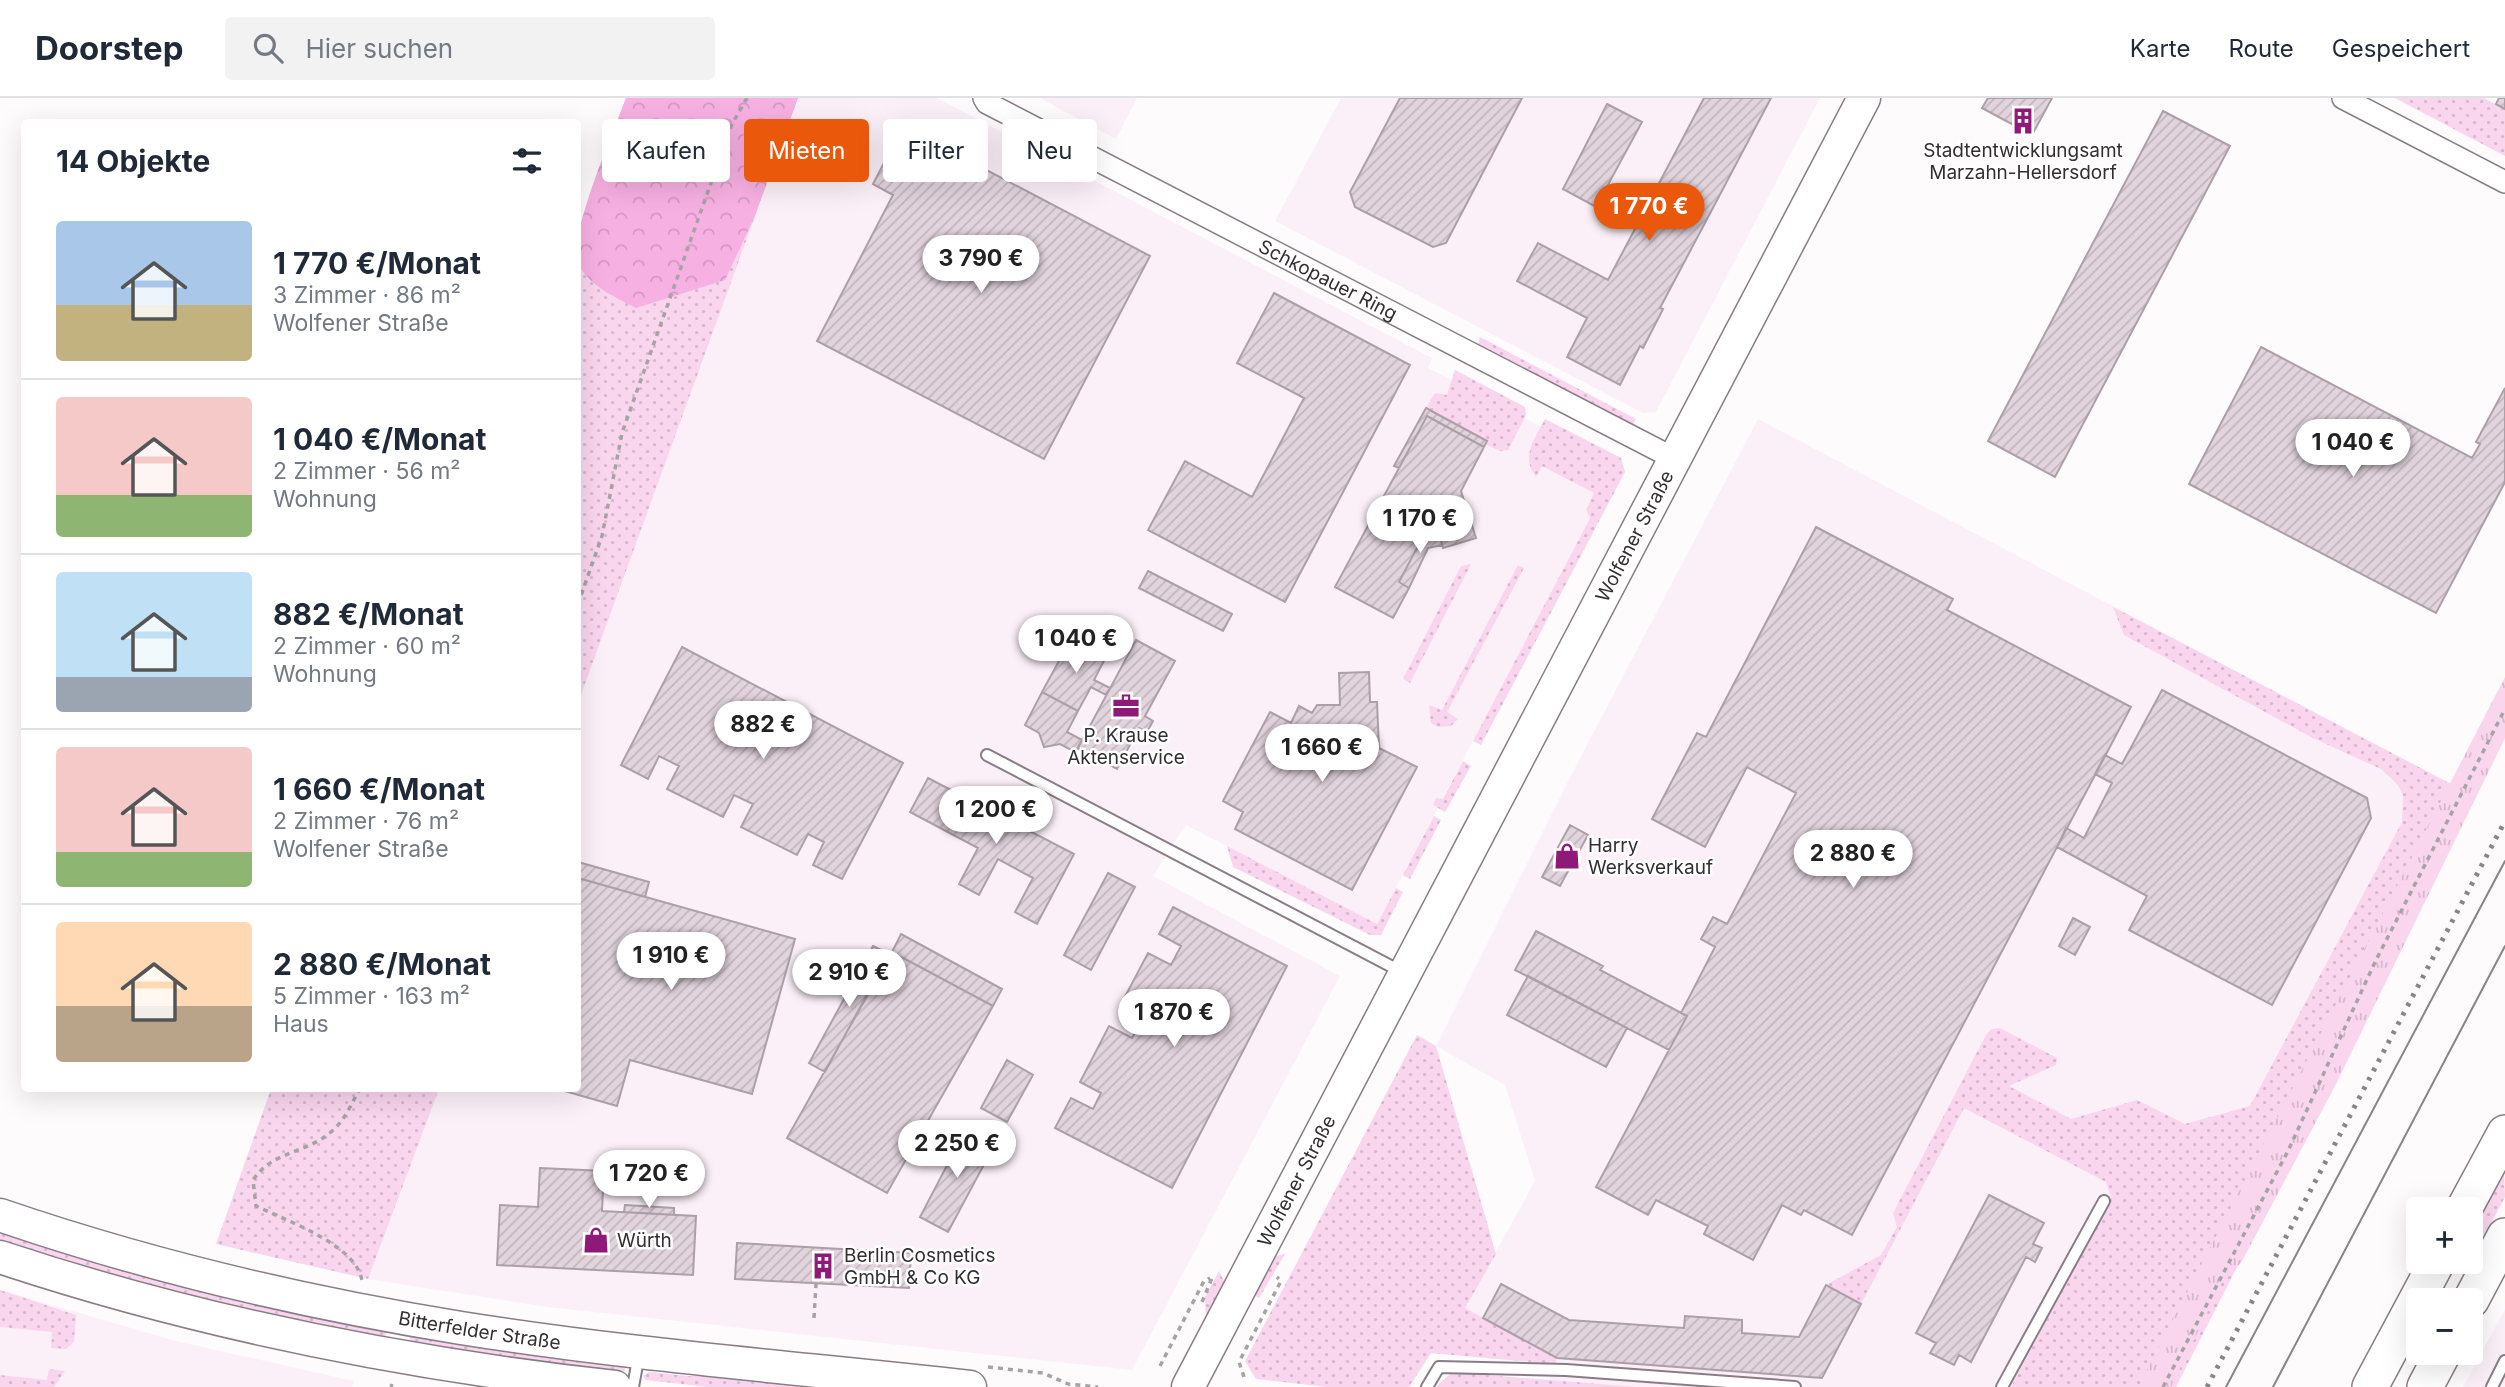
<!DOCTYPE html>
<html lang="de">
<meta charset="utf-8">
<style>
:root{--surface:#fff;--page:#f2f2f3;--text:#1f2937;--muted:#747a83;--line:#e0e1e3;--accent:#ea580c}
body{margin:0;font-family:Inter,sans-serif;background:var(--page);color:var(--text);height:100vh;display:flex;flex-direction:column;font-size:26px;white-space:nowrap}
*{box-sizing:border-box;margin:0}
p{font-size:23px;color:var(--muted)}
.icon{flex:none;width:38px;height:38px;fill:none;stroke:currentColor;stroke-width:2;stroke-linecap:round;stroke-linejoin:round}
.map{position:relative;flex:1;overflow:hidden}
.side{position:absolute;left:21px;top:21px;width:560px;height:973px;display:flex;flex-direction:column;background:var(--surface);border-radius:7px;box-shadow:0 7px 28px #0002}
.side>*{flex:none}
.banner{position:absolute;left:602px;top:21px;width:665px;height:63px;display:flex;gap:14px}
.tools{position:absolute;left:2406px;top:1099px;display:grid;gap:14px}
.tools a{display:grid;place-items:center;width:77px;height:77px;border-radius:7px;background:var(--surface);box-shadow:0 7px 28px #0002;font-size:35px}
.price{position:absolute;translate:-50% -60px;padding:0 16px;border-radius:24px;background:#fff;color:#222;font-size:23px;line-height:46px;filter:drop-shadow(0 2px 4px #0008)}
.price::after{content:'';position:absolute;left:50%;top:42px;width:21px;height:16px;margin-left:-10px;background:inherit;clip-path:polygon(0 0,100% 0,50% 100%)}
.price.active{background:var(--accent);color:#fff}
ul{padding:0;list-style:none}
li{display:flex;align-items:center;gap:21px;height:175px;padding:0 35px}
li+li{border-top:2px solid var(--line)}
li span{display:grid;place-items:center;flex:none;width:196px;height:140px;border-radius:7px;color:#555}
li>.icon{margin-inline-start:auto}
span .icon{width:84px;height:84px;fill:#fffc;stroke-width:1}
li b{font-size:30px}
h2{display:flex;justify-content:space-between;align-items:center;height:84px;padding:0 35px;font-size:30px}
.pill{padding:0 24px;border-radius:7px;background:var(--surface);box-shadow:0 7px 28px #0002;font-size:24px;line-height:63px}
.pill.active{background:var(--accent);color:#fff}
header{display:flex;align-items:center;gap:42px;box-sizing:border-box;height:98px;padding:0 35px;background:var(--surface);border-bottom:2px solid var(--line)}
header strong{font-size:33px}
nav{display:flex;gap:38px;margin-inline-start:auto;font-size:24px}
.search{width:490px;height:63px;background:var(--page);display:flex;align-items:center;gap:18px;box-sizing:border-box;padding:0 24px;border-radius:7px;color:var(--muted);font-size:26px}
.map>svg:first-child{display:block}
.built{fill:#fcf0f8}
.grass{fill:url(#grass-dots)}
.forest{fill:url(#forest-crowns)}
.park{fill:url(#park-tufts)}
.building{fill:url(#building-hatch);stroke:#ac9fa8;stroke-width:2}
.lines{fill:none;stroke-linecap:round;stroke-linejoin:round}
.lane-casing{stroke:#897d85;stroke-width:14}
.street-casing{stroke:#897d85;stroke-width:24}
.secondary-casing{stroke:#897d85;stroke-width:35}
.primary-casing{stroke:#897d85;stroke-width:38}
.path{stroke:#a6a3a5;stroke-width:3.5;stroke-dasharray:5 5;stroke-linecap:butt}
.lane{stroke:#fff;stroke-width:10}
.street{stroke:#fff;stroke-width:21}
.secondary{stroke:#fff;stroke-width:32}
.primary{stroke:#fff;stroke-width:35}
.tram{stroke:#888587;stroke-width:2}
.rail{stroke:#888587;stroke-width:5;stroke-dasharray:3.5 7;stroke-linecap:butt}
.labels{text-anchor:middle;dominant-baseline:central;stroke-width:5;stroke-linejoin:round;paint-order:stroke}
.poi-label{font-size:19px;fill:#332e31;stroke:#fff;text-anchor:start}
.street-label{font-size:19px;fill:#332e31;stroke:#fff}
</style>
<header>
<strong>Doorstep</strong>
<div class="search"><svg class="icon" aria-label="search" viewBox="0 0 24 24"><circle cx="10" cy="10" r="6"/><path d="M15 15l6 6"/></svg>Hier suchen</div>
<nav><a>Karte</a><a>Route</a><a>Gespeichert</a></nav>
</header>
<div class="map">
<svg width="2505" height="1289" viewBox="0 0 2505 1289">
<defs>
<pattern id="grass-dots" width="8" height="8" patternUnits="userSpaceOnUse" patternTransform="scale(1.75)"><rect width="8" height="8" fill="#f9d5ee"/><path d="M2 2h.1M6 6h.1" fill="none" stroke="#d6b7cd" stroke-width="1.8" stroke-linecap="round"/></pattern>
<pattern id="forest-crowns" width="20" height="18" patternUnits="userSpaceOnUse" patternTransform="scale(1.75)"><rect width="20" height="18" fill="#f7b0e2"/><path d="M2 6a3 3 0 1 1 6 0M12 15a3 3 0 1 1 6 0" fill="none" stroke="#d498c2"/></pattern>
<pattern id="park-tufts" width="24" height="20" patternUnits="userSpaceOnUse" patternTransform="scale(1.75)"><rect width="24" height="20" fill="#f9d5ee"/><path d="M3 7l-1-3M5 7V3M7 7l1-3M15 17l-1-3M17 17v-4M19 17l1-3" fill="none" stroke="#d6b7cd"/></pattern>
<pattern id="building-hatch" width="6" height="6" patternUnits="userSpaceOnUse" patternTransform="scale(1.75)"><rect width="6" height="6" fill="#e2d4dd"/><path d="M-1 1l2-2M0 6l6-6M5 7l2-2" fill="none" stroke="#c2b6be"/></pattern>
</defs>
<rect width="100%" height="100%" fill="#fdfbfc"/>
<path class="built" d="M 798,0 L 937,0 L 1432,260 L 1428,270 L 1617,368 L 1377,826 L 1186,727 L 1153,778 L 1340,878 L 1132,1272 L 547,1209 L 368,1181 L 439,991 L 578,990 L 578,601 Z
M 1040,0 L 1137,0 L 1116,41 Z
M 1341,0 L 1820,0 L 1656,314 L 1643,315 L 1275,123 Z
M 1758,321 L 2448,685 L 2215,1141 L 2106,1084 L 2111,1100 L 2011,1289 L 1639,1289 L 1549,1282 L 1557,1259 L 1465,1210 L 1535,1083 L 1505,987 L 1436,948 L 1567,685 Z
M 0,1192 L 176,1243 L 354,1283 L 352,1289 L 0,1289 Z
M 2505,1211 L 2505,1289 L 2463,1289 Z"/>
<path class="grass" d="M 626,0 L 798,0 L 578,605 L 578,133 Z
M 2395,0 L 2484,0 L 2505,11 L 2505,58 Z
M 1480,239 L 1636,321 L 1633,327 L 1478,246 Z
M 1455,272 L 1525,309 L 1526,317 L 1508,352 L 1500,353 L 1485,346 L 1487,342 L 1426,310 L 1435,295 L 1447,297 Z
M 1545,321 L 1621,360 L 1625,374 L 1481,647 L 1473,643 L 1590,420 L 1586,412 L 1594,395 L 1542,368 L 1536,379 C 1520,358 1535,341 1545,321 Z
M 1471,466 L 1410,585 L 1403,581 L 1461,468 Z
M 1518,467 L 1524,470 L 1447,614 L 1458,621 L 1451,628 L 1438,629 L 1431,625 L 1429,607 L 1442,612 Z
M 2113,509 L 2476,699 L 2176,1289 L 2011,1289 L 2111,1100 L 2106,1084 L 1964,1010 L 1861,1206 L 1826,1187 L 1881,1157 L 1897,1129 L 1893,1115 L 1986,937 L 1991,931 L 2000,930 L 2057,960 L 2056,967 L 2009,988 L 2071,1021 L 2137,1002 L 2185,1026 L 2250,1008 L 2402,724 L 2403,698 L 2398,687 L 2381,671 L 2313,640 L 2124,537 Z
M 1463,663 L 1471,668 L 1445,714 L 1433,707 L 1436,700 L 1443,701 Z
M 1434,718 L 1441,722 L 1410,781 L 1403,777 Z
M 1227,748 L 1377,826 L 1396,790 L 1403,794 L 1381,837 L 1370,837 L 1233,769 Z
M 1417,937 L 1436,948 L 1496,1156 L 1465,1210 L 1557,1260 L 1555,1266 L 1431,1255 L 1409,1289 L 1327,1289 L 1256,1281 L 1245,1263 Z
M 271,991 L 439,991 L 368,1181 L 216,1146 Z
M 2504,1069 L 2505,1099 L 2471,1162 L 2471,1131 Z
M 0,1135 L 18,1137 L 387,1231 L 384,1246 L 234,1213 L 0,1147 Z
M 1285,1156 L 1259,1200 L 1254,1197 L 1272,1159 Z
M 1219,1173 L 1225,1185 L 1206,1221 L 1205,1199 Z
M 0,1192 L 76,1217 L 74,1244 L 66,1251 L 51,1250 L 52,1234 L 0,1229 Z
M 411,1231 L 625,1266 L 625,1272 L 618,1279 L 409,1246 Z
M 49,1271 L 65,1273 L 54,1289 L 0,1289 L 0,1277 L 47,1282 Z
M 649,1274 L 688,1278 L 759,1276 L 870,1289 L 708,1289 L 646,1282 L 643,1278 Z
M 1450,1276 L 1472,1276 L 1639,1289 L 1436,1289 Z"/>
<path class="forest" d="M 626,0 L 798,0 L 754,120 L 725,182 L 636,210 C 615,199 587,187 578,164 C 568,138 615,30 626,0 Z"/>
<path class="park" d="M 2505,579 L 2505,640 L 2336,986 L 2241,1165 L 2223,1182 L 2171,1289 L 2138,1289 Z"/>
<path class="building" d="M 1400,0 L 1522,0 L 1446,145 L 1433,149 L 1355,109 L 1350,94 Z
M 1704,0 L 1771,0 L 1660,210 L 1663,211 L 1643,250 L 1640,248 L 1620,287 L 1567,259 L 1587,220 L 1517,183 L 1538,145 L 1608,182 Z
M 1988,0 L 2052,0 L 2032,37 L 1982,10 Z
M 2499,0 L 2505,0 L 2505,11 L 2496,6 Z
M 1607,6 L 1642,24 L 1596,109 L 1563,91 Z
M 2163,13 L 2230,48 L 2055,379 L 1988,343 Z
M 903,28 L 1150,158 L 1044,361 L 817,243 L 893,97 L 873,86 Z
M 1274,195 L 1410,267 L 1285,504 L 1148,432 L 1185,363 L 1252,399 L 1304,300 L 1237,265 Z
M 2261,249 L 2472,360 L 2480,346 L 2476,344 L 2505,290 L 2505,384 L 2436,515 L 2189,386 Z
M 1426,310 L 1487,343 L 1484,349 L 1427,318 L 1399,370 L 1394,368 Z
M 1427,318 L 1484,349 L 1461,393 L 1476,440 L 1443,450 L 1439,434 L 1428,429 L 1399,484 L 1409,490 L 1393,520 L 1335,489 Z
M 1428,429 L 1439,434 L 1442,447 L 1428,450 L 1409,490 L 1399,484 Z
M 1816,429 L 1953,501 L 1947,512 L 2131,609 L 1852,1137 L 1804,1112 L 1801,1117 L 1782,1107 L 1753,1162 L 1704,1136 L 1708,1128 L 1656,1102 L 1648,1117 L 1596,1089 L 1687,918 L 1681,915 L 1715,849 L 1701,841 L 1713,819 L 1727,826 L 1796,695 L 1747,669 L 1705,749 L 1652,721 L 1697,635 L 1706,639 Z
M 1148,473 L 1232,516 L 1223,533 L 1139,490 Z
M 1072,539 L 1107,557 L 1094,582 L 1110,590 L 1106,597 L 1091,589 L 1078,613 L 1042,594 Z
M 1136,542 L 1175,563 L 1145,618 L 1153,623 L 1147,634 L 1139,630 L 1117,671 L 1078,650 Z
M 682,549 L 903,665 L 842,781 L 813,767 L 824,744 L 808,736 L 797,757 L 741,729 L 753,706 L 734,697 L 723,719 L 667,691 L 679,668 L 659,658 L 648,681 L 621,667 Z
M 1369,574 L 1370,604 L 1377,604 L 1379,650 L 1417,669 L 1352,792 L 1235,731 L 1243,714 L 1223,703 L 1270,614 L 1291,625 L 1299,608 L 1312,615 L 1317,607 L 1340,607 L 1339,575 Z
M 2162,592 L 2367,700 L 2371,720 L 2272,907 L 2129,832 L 2147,798 L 2057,749 L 2066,730 L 2084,740 L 2112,685 L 2095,676 L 2105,657 L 2122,666 Z
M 1042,594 L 1078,613 L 1067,634 L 1082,642 L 1075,654 L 1060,646 L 1044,649 L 1039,635 L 1025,627 Z
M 928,680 L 1074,756 L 1037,826 L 1015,814 L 1033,780 L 998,761 L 979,797 L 959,786 L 978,750 L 910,714 Z
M 1570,727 L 1588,737 L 1560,788 L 1542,779 Z
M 578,764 L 649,784 L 645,799 L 578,780 Z
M 1108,775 L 1135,789 L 1091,872 L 1064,857 Z
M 578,780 L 795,841 L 752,996 L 630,962 L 617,1008 L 554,990 L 578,990 Z
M 1173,809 L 1287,868 L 1172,1090 L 1055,1030 L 1071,1000 L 1093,1011 L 1101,995 L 1080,984 L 1109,928 L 1132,940 L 1142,922 L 1119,910 L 1148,855 L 1171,867 L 1181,848 L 1159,836 Z
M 2073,820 L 2090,829 L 2075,857 L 2059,848 Z
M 1536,833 L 1603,868 L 1600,872 L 1687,918 L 1669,952 L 1515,872 Z
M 901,836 L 1002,891 L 993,908 L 892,854 Z
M 873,848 L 889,856 L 825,974 L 809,965 Z
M 892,854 L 993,908 L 887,1095 L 787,1040 Z
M 1528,878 L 1627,930 L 1606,969 L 1507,917 Z
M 1007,962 L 1033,977 L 1007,1024 L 981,1010 Z
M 966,1031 L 995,1046 L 948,1134 L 920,1119 Z
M 540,1070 L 604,1073 L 602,1113 L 696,1118 L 693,1177 L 497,1167 L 500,1107 L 538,1109 Z
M 1989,1097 L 2044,1125 L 2033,1146 L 2042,1150 L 2035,1164 L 2026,1159 L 1971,1264 L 1959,1257 L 1954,1267 L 1930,1255 L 1936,1245 L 1916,1235 Z
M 625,1107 L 674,1110 L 674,1117 L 624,1114 Z
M 737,1145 L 911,1155 L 909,1190 L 735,1181 Z
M 1501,1186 L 1569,1222 L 1684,1230 L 1685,1218 L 1742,1222 L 1742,1235 L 1799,1239 L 1826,1187 L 1861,1206 L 1822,1280 L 1557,1260 L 1483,1220 Z"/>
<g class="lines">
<g class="lane-casing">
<path id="lane" d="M 987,657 L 1404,875
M 633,1289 L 639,1256
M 1427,1289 L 1439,1269 L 1566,1272 L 1795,1289
M 2002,1289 L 2104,1103
M 2492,1289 L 2505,1263"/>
</g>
<g class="street-casing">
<g id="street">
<path id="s1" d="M 984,0 L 987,5 L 1675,361"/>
<path d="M 2343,0 L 2505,84"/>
</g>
</g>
<g class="secondary-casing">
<g id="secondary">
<path id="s2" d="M 0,1117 C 149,1168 306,1205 461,1230 C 630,1257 801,1270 970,1289"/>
<path d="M 0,1159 C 199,1225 407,1266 615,1289"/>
<path id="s3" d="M 1188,1289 L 1864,0"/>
</g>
</g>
<g class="primary-casing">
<path id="primary" d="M 2464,1111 L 2505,1035
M 2471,1202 L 2505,1138
M 2370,1289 L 2437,1164
M 2425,1289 L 2443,1255"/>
</g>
<path class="path" d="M 578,506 L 602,438 L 622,335 L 732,26 L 747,0
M 360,990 C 352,1005 345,1022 332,1033 C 307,1056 273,1052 253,1082 L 256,1108 C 287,1123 357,1147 362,1183
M 1202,1204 L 1212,1180
M 814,1220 L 816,1186
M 1160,1268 L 1204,1183 L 1210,1180
M 988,1269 L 1043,1275 L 1068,1286 L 1098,1289
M 1244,1279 L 1239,1264 L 1281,1183 L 1277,1179
M 391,1289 L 392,1286
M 2163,1289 L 2288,1053 L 2375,864 L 2505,611"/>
<use href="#lane" class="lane"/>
<use href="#street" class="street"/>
<use href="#secondary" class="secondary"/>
<use href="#primary" class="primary"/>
<path class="tram" d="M 2226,1289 L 2505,763
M 2273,1289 L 2505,848"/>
<path class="rail" d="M 2207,1289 L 2505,723"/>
</g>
<defs>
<g id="building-bare" transform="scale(2.1)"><path d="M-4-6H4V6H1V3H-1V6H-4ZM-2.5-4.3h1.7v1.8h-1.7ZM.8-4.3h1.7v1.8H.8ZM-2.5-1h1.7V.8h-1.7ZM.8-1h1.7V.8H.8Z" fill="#8f1979" stroke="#fff" stroke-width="2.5" paint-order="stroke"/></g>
<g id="office-bare" transform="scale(2.1)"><path d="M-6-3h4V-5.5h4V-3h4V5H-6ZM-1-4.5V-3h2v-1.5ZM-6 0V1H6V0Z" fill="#8f1979" stroke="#fff" stroke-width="2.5" paint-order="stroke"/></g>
<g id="shop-bare" transform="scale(2.1)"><path d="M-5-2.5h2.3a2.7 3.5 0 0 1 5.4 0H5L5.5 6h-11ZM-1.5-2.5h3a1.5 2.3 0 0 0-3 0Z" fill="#8f1979" stroke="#fff" stroke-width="2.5" paint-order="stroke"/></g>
</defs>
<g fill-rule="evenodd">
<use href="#building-bare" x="2023" y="23"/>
<use href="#office-bare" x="1126" y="608"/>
<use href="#shop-bare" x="1567" y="758"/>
<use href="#shop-bare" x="596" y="1142"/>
<use href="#building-bare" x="823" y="1168"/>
</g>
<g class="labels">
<g class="poi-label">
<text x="2023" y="52" text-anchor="middle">Stadtentwicklungsamt<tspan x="2023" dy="22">Marzahn-Hellersdorf</tspan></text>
<text x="1126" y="637" text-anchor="middle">P. Krause<tspan x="1126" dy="22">Aktenservice</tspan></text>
<text x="1588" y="747">Harry<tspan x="1588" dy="22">Werksverkauf</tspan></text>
<text x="617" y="1142">Würth</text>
<text x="844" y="1157">Berlin Cosmetics<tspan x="844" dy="22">GmbH &amp; Co KG</tspan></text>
</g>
<g class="street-label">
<text stroke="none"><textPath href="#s1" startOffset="390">Schkopauer Ring</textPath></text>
<text stroke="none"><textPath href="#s3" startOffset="961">Wolfener Straße</textPath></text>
<text stroke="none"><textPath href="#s3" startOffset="233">Wolfener Straße</textPath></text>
<text stroke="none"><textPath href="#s2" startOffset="494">Bitterfelder Straße</textPath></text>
</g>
</g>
</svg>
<div class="tools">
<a>+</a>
<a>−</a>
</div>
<b class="price active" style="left:1649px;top:145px">1 770 €</b>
<b class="price" style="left:981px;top:197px">3 790 €</b>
<b class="price" style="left:2353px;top:381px">1 040 €</b>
<b class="price" style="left:1420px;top:457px">1 170 €</b>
<b class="price" style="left:1076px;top:577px">1 040 €</b>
<b class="price" style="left:763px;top:663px">882 €</b>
<b class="price" style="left:1322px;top:686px">1 660 €</b>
<b class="price" style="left:996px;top:748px">1 200 €</b>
<b class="price" style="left:1853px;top:792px">2 880 €</b>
<b class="price" style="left:671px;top:894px">1 910 €</b>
<b class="price" style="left:849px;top:911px">2 910 €</b>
<b class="price" style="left:1174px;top:951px">1 870 €</b>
<b class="price" style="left:957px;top:1082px">2 250 €</b>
<b class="price" style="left:649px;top:1112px">1 720 €</b>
<div class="banner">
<a class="pill">Kaufen</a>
<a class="pill active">Mieten</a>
<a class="pill">Filter</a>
<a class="pill">Neu</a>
</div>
<section class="side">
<h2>14 Objekte<svg class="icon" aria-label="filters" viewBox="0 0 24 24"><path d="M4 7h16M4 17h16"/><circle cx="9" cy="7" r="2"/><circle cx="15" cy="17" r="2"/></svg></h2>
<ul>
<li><span style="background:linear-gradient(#a9c7e8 60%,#c2b280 0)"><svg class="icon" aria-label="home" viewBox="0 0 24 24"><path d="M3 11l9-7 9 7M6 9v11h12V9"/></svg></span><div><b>1 770 €/Monat</b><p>3 Zimmer · 86 m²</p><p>Wolfener Straße</p></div></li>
<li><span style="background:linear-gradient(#f6c9c9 70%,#8fb573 0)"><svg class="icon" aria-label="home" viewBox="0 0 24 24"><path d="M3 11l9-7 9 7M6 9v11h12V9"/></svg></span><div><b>1 040 €/Monat</b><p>2 Zimmer · 56 m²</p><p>Wohnung</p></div></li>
<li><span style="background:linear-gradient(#bfe0f5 75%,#9aa5b1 0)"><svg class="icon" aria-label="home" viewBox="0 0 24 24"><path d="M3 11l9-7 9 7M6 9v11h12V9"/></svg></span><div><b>882 €/Monat</b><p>2 Zimmer · 60 m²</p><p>Wohnung</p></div></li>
<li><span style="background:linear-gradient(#f6c9c9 75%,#8fb573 0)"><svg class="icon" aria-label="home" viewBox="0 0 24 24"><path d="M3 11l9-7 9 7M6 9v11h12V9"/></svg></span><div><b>1 660 €/Monat</b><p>2 Zimmer · 76 m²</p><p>Wolfener Straße</p></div></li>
<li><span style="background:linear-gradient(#ffd9b3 60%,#b9a48a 0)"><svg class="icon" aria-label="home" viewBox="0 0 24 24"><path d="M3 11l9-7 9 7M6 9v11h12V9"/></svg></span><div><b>2 880 €/Monat</b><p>5 Zimmer · 163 m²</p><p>Haus</p></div></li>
</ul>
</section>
</div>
